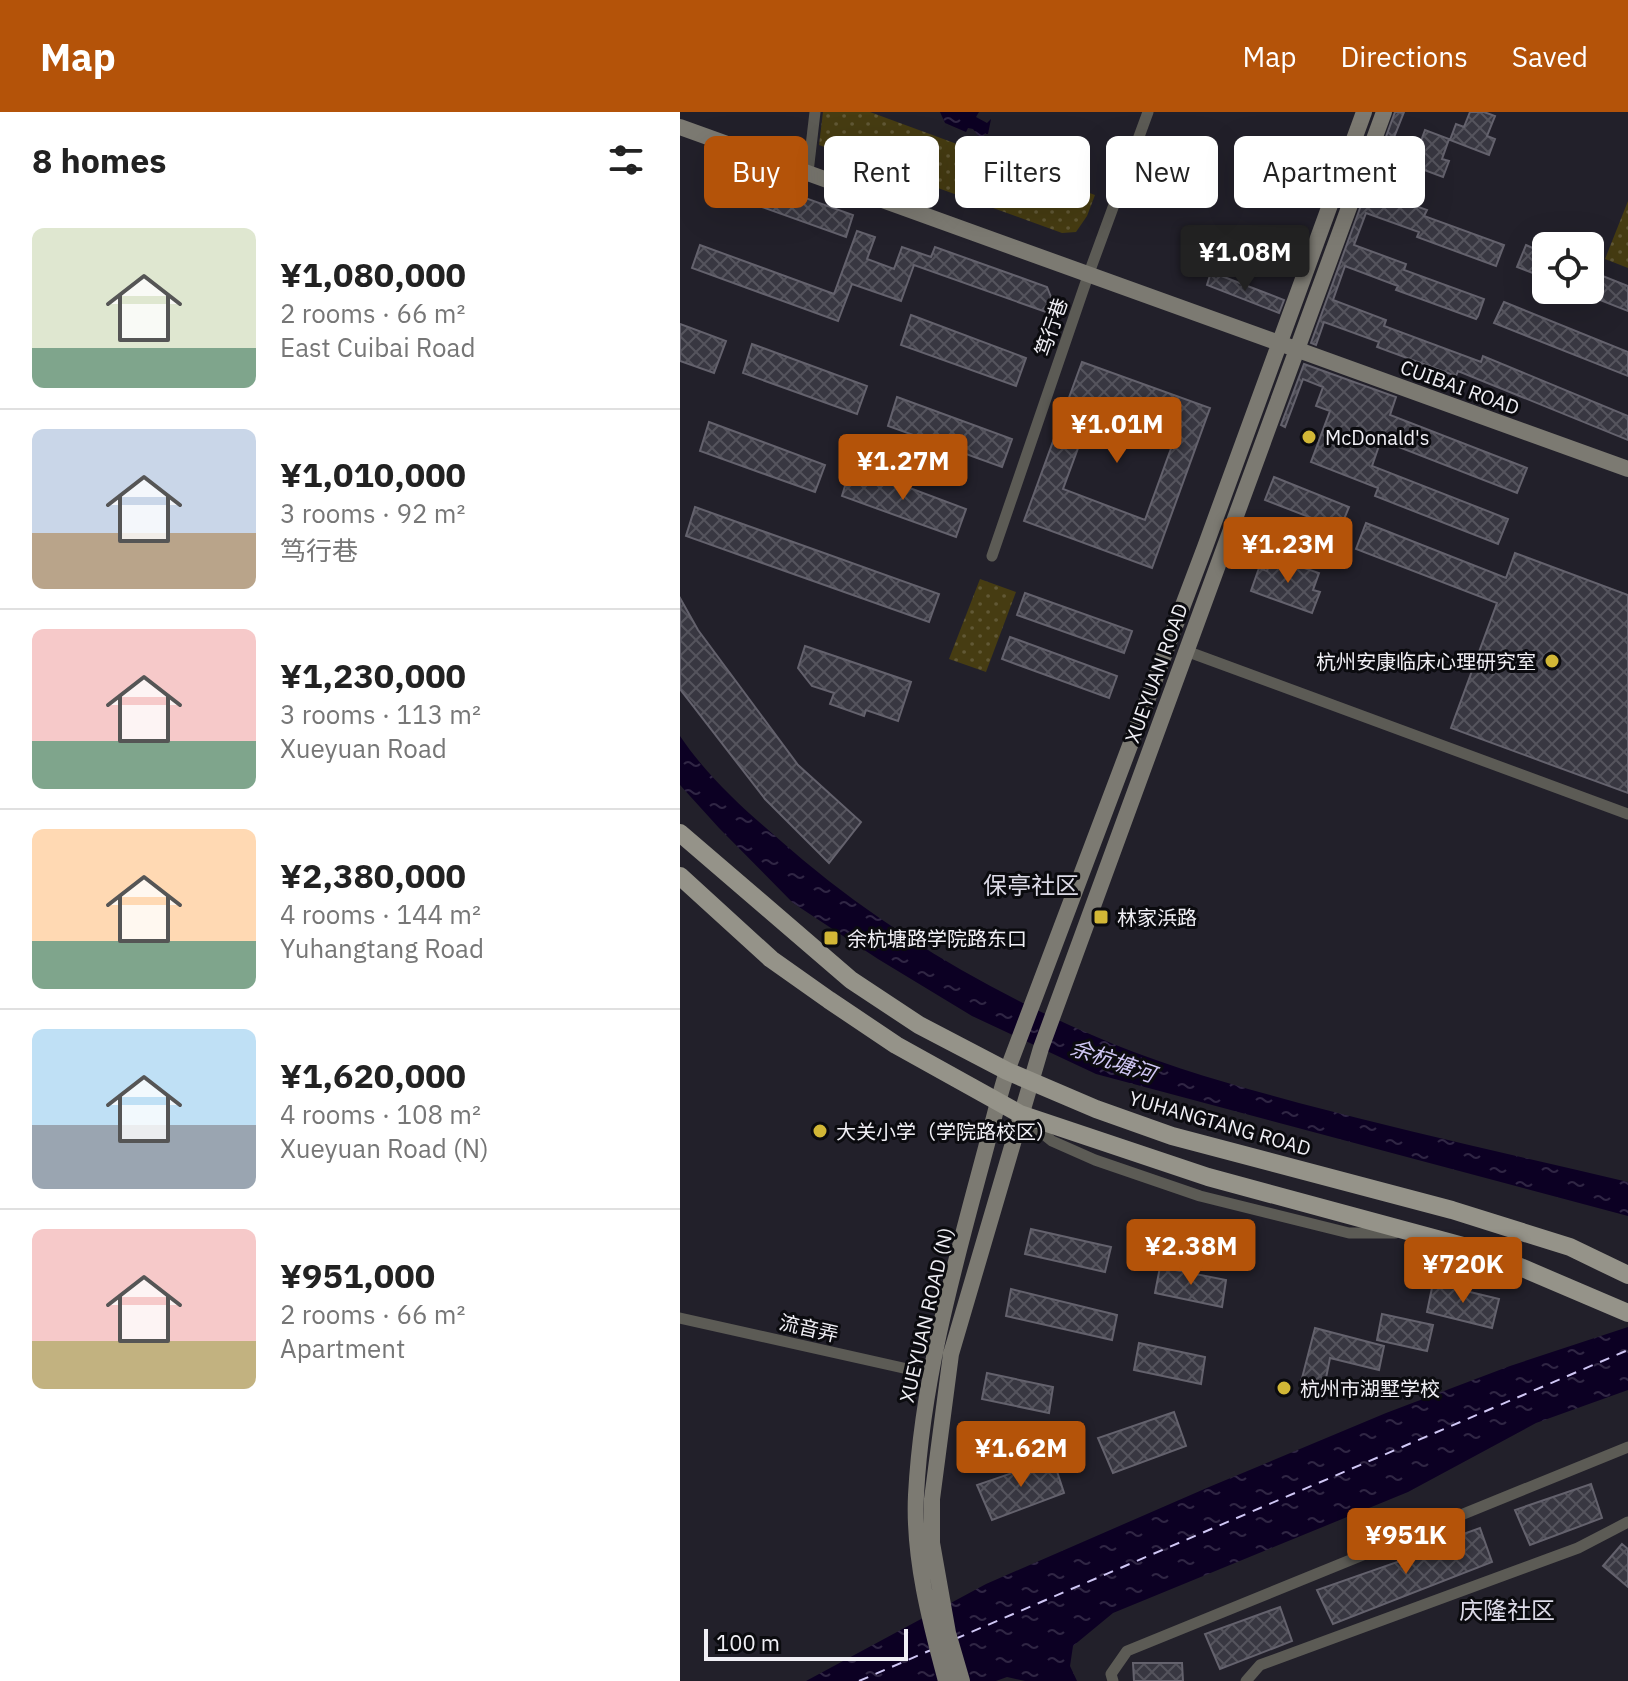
<!DOCTYPE html>
<meta charset="utf-8">
<style>
:root{--surface:#fff;--page:#f2f2f2;--text:#222;--muted:#767676;--line:#e0e0e0;--accent:#b45309}
body{margin:0;font-family:"IBM Plex Sans","Noto Sans SC",sans-serif;background:var(--page);color:var(--text);height:100vh;display:flex;flex-direction:column;font-size:30px;white-space:nowrap}
*{box-sizing:border-box;margin:0}
p{font-size:26px;color:var(--muted)}
.icon{flex:none;width:44px;height:44px;fill:none;stroke:currentColor;stroke-width:2;stroke-linecap:round;stroke-linejoin:round}
.map{position:relative;flex:1;overflow:hidden}
.panel{display:flex;flex-direction:column;background:var(--surface);width:680px}
.panel>*{flex:none}
.hud{position:absolute;left:24px;top:24px;width:760px;height:72px;display:flex;gap:16px}
.tools{position:absolute;left:852px;top:120px;display:grid;gap:16px}
.tools a{display:grid;place-items:center;width:72px;height:72px;border-radius:12px;background:var(--surface);box-shadow:0 8px 32px #0002;font-size:40px}
.scale{position:absolute;left:24px;bottom:20px;width:204px;box-sizing:border-box;padding-left:8px;border:4px solid #f0eff5;border-top:0;font-size:22px;line-height:28px;white-space:nowrap;color:#f0eff5;-webkit-text-stroke:6px #0b0b0f;paint-order:stroke}
.price{position:absolute;translate:-50% -68px;padding:0 18px;border-radius:8px;background:var(--accent);color:#fff;font-size:26px;line-height:52px;filter:drop-shadow(0 2px 4px #0008)}
.price::after{content:'';position:absolute;left:50%;top:48px;width:24px;height:18px;margin-left:-12px;background:inherit;clip-path:polygon(0 0,100% 0,50% 100%)}
.price.active{background:#222;color:#fff}
ul{padding:0;list-style:none}
li{display:flex;align-items:center;gap:24px;height:200px;padding:0 32px}
li+li{border-top:2px solid var(--line)}
li span{display:grid;place-items:center;flex:none;width:224px;height:160px;border-radius:12px;color:#555}
li>.icon{margin-inline-start:auto}
span .icon{width:96px;height:96px;fill:#fffc;stroke-width:1}
li b{font-size:34px}
h2{display:flex;justify-content:space-between;align-items:center;height:96px;padding:0 32px;font-size:34px}
.pill{padding:0 28px;border-radius:12px;background:var(--surface);box-shadow:0 8px 32px #0002;font-size:28px;line-height:72px}
.pill.active{background:var(--accent);color:#fff}
header{display:flex;align-items:center;gap:48px;box-sizing:border-box;height:112px;padding:0 40px;background:var(--accent);color:#fff}
header strong{font-size:38px}
nav{display:flex;gap:44px;margin-inline-start:auto;font-size:28px}
main{display:flex;flex:1;min-height:0}
.map>svg:first-child{display:block}
.park{fill:url(#park-dots)}
.water{fill:url(#water-ripples)}
.lines{fill:none;stroke-linecap:round;stroke-linejoin:round}
.ferry{stroke:#d0c7f5;stroke-width:2;stroke-dasharray:10 8;stroke-linecap:butt}
.building{fill:url(#building-cross-hatch);stroke:#64626d;stroke-width:2;fill-rule:evenodd}
.street{stroke:#5c5b55;stroke-width:11}
.secondary{stroke:#7c7a72;stroke-width:16}
.primary{stroke:#959389;stroke-width:18}
.poi-dot{fill:#d2b736;stroke:#0b0b0f;stroke-width:3}
.labels{text-anchor:middle;dominant-baseline:central;stroke-width:6;stroke-linejoin:round;paint-order:stroke}
.street-label{font-size:20px;fill:#f0eff5;stroke:#0b0b0f}
.poi-label{font-size:20px;fill:#f0eff5;stroke:#0b0b0f;text-anchor:start}
.water-label{font-size:22px;font-style:italic;fill:#d0c7f5;stroke:#0b0b0f}
.quarter-label{font-size:24px;fill:#dcdae7;stroke:#0b0b0f}
</style>
<header>
<strong>Map</strong>
<nav><a>Map</a><a>Directions</a><a>Saved</a></nav>
</header>
<main>
<section class="panel">
<h2>8 homes<svg class="icon" aria-label="filters" viewBox="0 0 24 24"><path d="M4 7h16M4 17h16"/><circle cx="9" cy="7" r="2"/><circle cx="15" cy="17" r="2"/></svg></h2>
<ul>
<li><span style="background:linear-gradient(#dfe7d0 75%,#7fa58c 0)"><svg class="icon" aria-label="home" viewBox="0 0 24 24"><path d="M3 11l9-7 9 7M6 9v11h12V9"/></svg></span><div><b>¥1,080,000</b><p>2 rooms · 66 m²</p><p>East Cuibai Road</p></div></li>
<li><span style="background:linear-gradient(#c9d6e8 65%,#b9a48a 0)"><svg class="icon" aria-label="home" viewBox="0 0 24 24"><path d="M3 11l9-7 9 7M6 9v11h12V9"/></svg></span><div><b>¥1,010,000</b><p>3 rooms · 92 m²</p><p>笃行巷</p></div></li>
<li><span style="background:linear-gradient(#f6c9c9 70%,#7fa58c 0)"><svg class="icon" aria-label="home" viewBox="0 0 24 24"><path d="M3 11l9-7 9 7M6 9v11h12V9"/></svg></span><div><b>¥1,230,000</b><p>3 rooms · 113 m²</p><p>Xueyuan Road</p></div></li>
<li><span style="background:linear-gradient(#ffd9b3 70%,#7fa58c 0)"><svg class="icon" aria-label="home" viewBox="0 0 24 24"><path d="M3 11l9-7 9 7M6 9v11h12V9"/></svg></span><div><b>¥2,380,000</b><p>4 rooms · 144 m²</p><p>Yuhangtang Road</p></div></li>
<li><span style="background:linear-gradient(#bfe0f5 60%,#9aa5b1 0)"><svg class="icon" aria-label="home" viewBox="0 0 24 24"><path d="M3 11l9-7 9 7M6 9v11h12V9"/></svg></span><div><b>¥1,620,000</b><p>4 rooms · 108 m²</p><p>Xueyuan Road (N)</p></div></li>
<li><span style="background:linear-gradient(#f6c9c9 70%,#c2b280 0)"><svg class="icon" aria-label="home" viewBox="0 0 24 24"><path d="M3 11l9-7 9 7M6 9v11h12V9"/></svg></span><div><b>¥951,000</b><p>2 rooms · 66 m²</p><p>Apartment</p></div></li>
</ul>
</section>
<div class="map">
<svg width="948" height="1569" viewBox="0 0 948 1569">
<defs>
<pattern id="park-dots" width="8" height="8" patternUnits="userSpaceOnUse" patternTransform="scale(2)"><rect width="8" height="8" fill="#463c12"/><path d="M2 2h.1M6 6h.1" fill="none" stroke="#615835" stroke-width="1.8" stroke-linecap="round"/></pattern>
<pattern id="water-ripples" width="26" height="14" patternUnits="userSpaceOnUse" patternTransform="scale(2)"><rect width="26" height="14" fill="#0c0023"/><path d="M2 4q2-2 4 0t4 0M15 11q2-2 4 0t4 0" fill="none" stroke="#302644"/></pattern>
<pattern id="building-cross-hatch" width="8" height="8" patternUnits="userSpaceOnUse" patternTransform="scale(2)"><rect width="8" height="8" fill="#383741"/><path d="M0 0l8 8M0 8l8-8" fill="none" stroke="#55545d"/></pattern>
</defs>
<rect width="100%" height="100%" fill="#22202a"/>
<path class="park" d="M 143,0 L 190,0 L 415,83 L 407,104 L 396,120 L 382,121 L 139,33 Z
M 948,89 L 948,156 L 925,147 Z
M 300,467 L 336,480 L 306,560 L 269,547 Z"/>
<path class="water" d="M 260,0 L 299,0 L 296,5 L 307,11 L 311,7 L 308,22 L 304,22 L 305,27 L 300,26 L 293,17 L 288,16 L 286,20 L 265,11 Z
M 0,624 C 34,674 78,709 123,748 C 211,821 307,878 412,923 C 478,952 549,972 619,991 C 728,1020 838,1044 948,1070 L 948,1104 L 416,962 L 292,904 L 198,847 L 113,791 L 39,716 L 0,673 Z
M 948,1215 L 948,1278 L 856,1311 L 728,1380 L 433,1501 L 393,1534 L 390,1554 L 397,1569 L 345,1569 L 327,1565 L 316,1569 L 126,1569 L 306,1472 L 529,1375 L 706,1301 L 830,1254 Z"/>
<g class="lines">
<path class="ferry" d="M 275,1527 L 948,1238
M 179,1569 L 251,1538"/>
</g>
<path class="building" d="M 715,0 L 724,0 L 713,28 L 738,37 L 745,18 L 769,27 L 762,47 L 769,49 L 763,65 L 707,44 L 694,79 L 747,98 L 744,104 L 824,133 L 816,154 L 737,125 L 739,120 L 686,101 L 674,133 L 726,152 L 724,158 L 804,187 L 798,204 L 796,207 L 716,178 L 718,174 L 665,154 L 653,188 L 706,208 L 704,214 L 801,250 L 803,244 L 948,304 L 948,328 L 778,259 L 776,264 L 697,235 L 699,230 L 644,210 L 636,233 L 631,231 Z
M 790,0 L 804,0 L 815,4 L 807,24 L 815,27 L 809,43 L 770,28 L 776,12 L 784,15 Z
M 58,62 L 173,103 L 166,125 L 51,84 Z
M 177,119 L 195,125 L 187,147 L 214,157 L 222,135 L 251,145 L 255,135 L 367,175 L 371,185 L 366,200 L 234,153 L 221,189 L 172,172 L 158,209 L 12,156 L 20,133 L 154,182 Z
M 846,133 L 866,142 L 866,166 L 837,155 Z
M 910,159 L 948,174 L 948,199 L 910,184 Z
M 531,160 L 604,188 L 599,201 L 527,173 Z
M 824,190 L 948,240 L 948,264 L 814,211 Z
M 231,203 L 346,246 L 336,274 L 221,233 Z
M 0,212 L 46,229 L 34,261 L 0,249 Z
M 72,232 L 187,274 L 177,302 L 63,261 Z
M 402,250 L 530,296 L 472,456 L 344,409 ZM 411,301 L 493,331 L 465,408 L 383,377 Z
M 624,252 L 716,285 L 710,303 L 847,356 L 837,381 L 701,328 L 692,354 L 828,407 L 818,432 L 695,384 L 698,376 L 631,350 L 650,299 L 636,294 L 643,275 L 623,267 L 605,315 L 601,313 Z
M 217,285 L 332,327 L 322,355 L 208,314 Z
M 29,310 L 145,353 L 135,380 L 20,339 Z
M 171,354 L 286,397 L 276,425 L 162,384 Z
M 594,365 L 669,395 L 660,417 L 585,388 Z
M 15,395 L 259,482 L 249,510 L 6,424 Z
M 686,411 L 826,466 L 835,441 L 948,483 L 948,681 L 771,616 L 817,491 L 676,437 Z
M 592,445 L 639,461 L 633,478 L 640,480 L 632,501 L 571,479 L 579,456 L 587,459 Z
M 345,481 L 452,519 L 444,541 L 337,503 Z
M 0,486 L 18,518 L 118,653 L 181,710 L 149,751 L 85,687 L 0,577 Z
M 330,525 L 437,564 L 429,586 L 322,547 Z
M 125,534 L 231,570 L 218,609 L 186,598 L 184,604 L 150,592 L 154,581 L 132,574 L 118,556 Z
M 351,1117 L 431,1135 L 425,1160 L 345,1142 Z
M 480,1155 L 546,1168 L 542,1195 L 475,1181 Z
M 753,1171 L 819,1187 L 812,1216 L 747,1200 Z
M 331,1177 L 437,1203 L 432,1228 L 326,1204 Z
M 702,1202 L 753,1213 L 747,1239 L 697,1228 Z
M 635,1216 L 704,1234 L 699,1258 L 650,1246 L 644,1276 L 621,1270 Z
M 459,1231 L 525,1245 L 521,1272 L 454,1258 Z
M 307,1261 L 373,1275 L 369,1301 L 302,1287 Z
M 494,1300 L 506,1334 L 433,1361 L 418,1326 Z
M 373,1347 L 384,1381 L 312,1408 L 297,1373 Z
M 911,1372 L 922,1406 L 850,1433 L 835,1398 Z
M 800,1416 L 812,1450 L 653,1512 L 637,1478 L 726,1447 L 724,1443 Z
M 942,1432 L 948,1437 L 948,1475 L 923,1454 Z
M 600,1495 L 612,1529 L 540,1557 L 525,1522 Z
M 453,1551 L 502,1551 L 503,1569 L 454,1569 Z"/>
<g class="lines">
<path class="street" d="M 128,60 L 135,0
M 312,444 L 409,161 L 468,0
M 506,539 L 948,702
M 346,1008 L 372,1029 L 415,1048 L 520,1084 L 669,1121 L 715,1121
M 0,1206 L 250,1262
M 433,1569 L 431,1562 L 447,1539 L 948,1335
M 566,1569 L 580,1553 L 898,1436 L 948,1410"/>
<path class="secondary" d="M 0,15 L 948,357
M 266,1569 C 250,1510 233,1445 236,1383 C 243,1249 285,1119 318,990 L 327,959 L 525,435 L 684,0
M 282,1569 L 268,1521 L 252,1431 L 252,1387 L 271,1242 L 361,936 L 704,0"/>
<path class="primary" d="M 0,721 L 171,868 L 239,913 L 327,959 L 416,997 L 492,1024 L 772,1098 L 890,1135 L 948,1163
M 0,764 L 91,847 L 149,888 L 216,933 L 340,1002 L 528,1065 L 805,1140 L 948,1201"/>
</g>
<g class="poi-dot">
<circle cx="629" cy="325" r="8"/>
<circle cx="872" cy="549" r="8"/>
<rect x="413" y="797" width="16" height="16" rx="4"/>
<rect x="143" y="818" width="16" height="16" rx="4"/>
<circle cx="140" cy="1019" r="8"/>
<circle cx="604" cy="1276" r="8"/>
</g>
<g class="labels">
<g class="street-label">
<text transform="translate(371 215) rotate(-71)">笃行巷</text>
<text transform="translate(780 275) rotate(20)">CUIBAI ROAD</text>
<text transform="translate(476 561) rotate(-70)">XUEYUAN ROAD</text>
<text transform="translate(540 1011) rotate(16)">YUHANGTANG ROAD</text>
<text transform="translate(246 1203) rotate(-77)">XUEYUAN ROAD (N)</text>
<text transform="translate(129 1216) rotate(13)">流音弄</text>
</g>
<g class="poi-label">
<text x="645" y="325">McDonald's</text>
<text x="856" y="549" text-anchor="end">杭州安康临床心理研究室</text>
<text x="437" y="805">林家浜路</text>
<text x="167" y="826">余杭塘路学院路东口</text>
<text x="156" y="1019">大关小学（学院路校区）</text>
<text x="620" y="1276">杭州市湖墅学校</text>
</g>
<g class="water-label">
<text transform="translate(433 948) rotate(19)">余杭塘河</text>
</g>
<g class="quarter-label">
<text x="351" y="773">保亭社区</text>
<text x="827" y="1498">庆隆社区</text>
</g>
</g>
</svg>
<div class="tools">
<a><svg class="icon" aria-label="locate" viewBox="0 0 24 24"><circle cx="12" cy="12" r="6"/><path d="M12 2v4M12 18v4M2 12h4M18 12h4"/></svg></a>
</div>
<div class="scale">100 m</div>
<b class="price active" style="left:565px;top:181px">¥1.08M</b>
<b class="price" style="left:437px;top:353px">¥1.01M</b>
<b class="price" style="left:223px;top:390px">¥1.27M</b>
<b class="price" style="left:608px;top:473px">¥1.23M</b>
<b class="price" style="left:511px;top:1175px">¥2.38M</b>
<b class="price" style="left:783px;top:1193px">¥720K</b>
<b class="price" style="left:341px;top:1377px">¥1.62M</b>
<b class="price" style="left:726px;top:1464px">¥951K</b>
<div class="hud">
<a class="pill active">Buy</a>
<a class="pill">Rent</a>
<a class="pill">Filters</a>
<a class="pill">New</a>
<a class="pill">Apartment</a>
</div>
</div>
</main>
